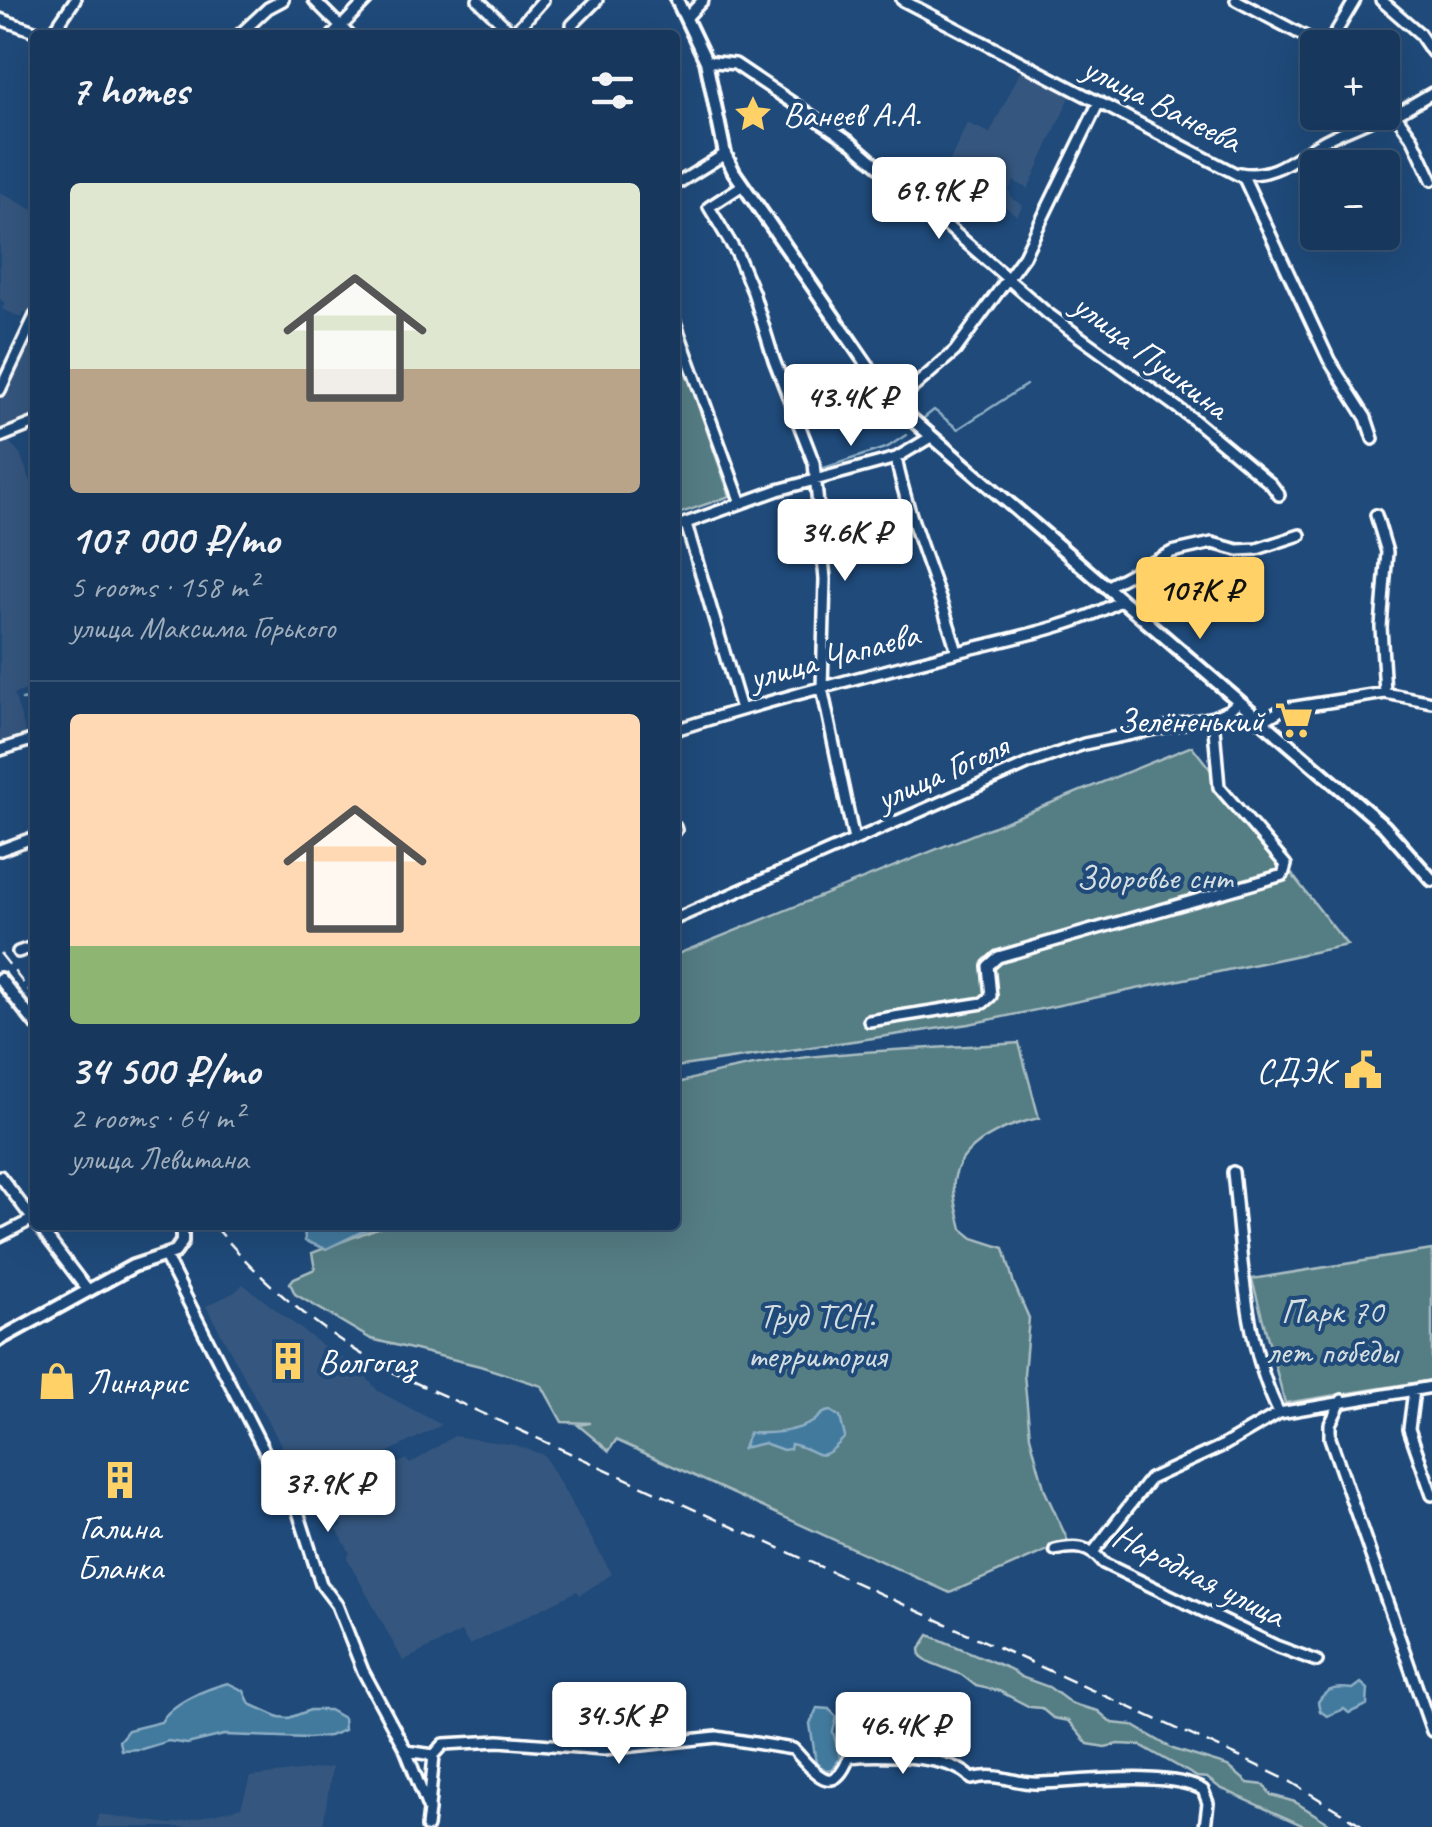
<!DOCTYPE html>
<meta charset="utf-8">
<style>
:root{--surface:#17385c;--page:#203f62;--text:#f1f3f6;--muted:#9eacbb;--line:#365272;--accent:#ffd166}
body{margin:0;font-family:Caveat,sans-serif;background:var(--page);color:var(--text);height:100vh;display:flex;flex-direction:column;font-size:38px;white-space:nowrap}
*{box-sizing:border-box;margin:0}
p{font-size:32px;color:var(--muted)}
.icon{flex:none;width:55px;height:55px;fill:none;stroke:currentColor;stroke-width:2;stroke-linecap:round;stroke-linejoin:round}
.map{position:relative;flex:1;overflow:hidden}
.details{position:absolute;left:30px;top:30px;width:650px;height:1200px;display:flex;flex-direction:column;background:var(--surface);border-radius:10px;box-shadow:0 10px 40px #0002,0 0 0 2px var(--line)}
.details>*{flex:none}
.buttons{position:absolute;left:1300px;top:30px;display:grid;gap:20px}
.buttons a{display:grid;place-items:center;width:100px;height:100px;border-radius:10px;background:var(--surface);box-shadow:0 10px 40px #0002,0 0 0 2px var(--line);font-size:50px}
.price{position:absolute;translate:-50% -85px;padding:0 22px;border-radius:10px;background:#fff;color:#222;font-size:32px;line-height:65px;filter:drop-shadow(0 2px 5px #0008)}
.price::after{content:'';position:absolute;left:50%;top:60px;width:30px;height:22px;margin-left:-15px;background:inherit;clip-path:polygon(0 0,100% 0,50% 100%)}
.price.current{background:var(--accent);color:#111}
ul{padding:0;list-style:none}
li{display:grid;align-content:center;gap:20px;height:530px;padding:0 40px}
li+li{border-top:2px solid var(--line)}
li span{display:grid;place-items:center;height:310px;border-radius:10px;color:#555}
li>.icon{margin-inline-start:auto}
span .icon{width:180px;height:180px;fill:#fffc;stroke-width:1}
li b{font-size:42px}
h2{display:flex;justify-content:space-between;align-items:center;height:120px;padding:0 40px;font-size:42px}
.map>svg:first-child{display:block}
.built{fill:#34567e}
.green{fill:#547d84;stroke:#aabec2;stroke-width:2.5}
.water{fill:#437a9e;stroke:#8eafc5;stroke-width:2.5}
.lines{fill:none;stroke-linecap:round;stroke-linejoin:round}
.stream{stroke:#8eafc5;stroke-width:2.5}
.minor-casing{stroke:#fff;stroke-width:16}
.tertiary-casing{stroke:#fff;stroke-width:18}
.minor{stroke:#1f4a7a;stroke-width:9}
.tertiary{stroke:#1f4a7a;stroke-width:10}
.rail{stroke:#fff;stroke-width:2.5;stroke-dasharray:15 8;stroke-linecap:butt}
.labels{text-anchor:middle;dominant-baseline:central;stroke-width:8;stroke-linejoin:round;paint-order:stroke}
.street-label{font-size:35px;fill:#fff;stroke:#1f4a7a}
.poi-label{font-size:35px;fill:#fff;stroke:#1f4a7a;text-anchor:start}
.park-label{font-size:35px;fill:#d4dee0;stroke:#1f4a7a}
</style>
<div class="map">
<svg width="1432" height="1827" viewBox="0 0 1432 1827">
<rect width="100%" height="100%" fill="#1f4a7a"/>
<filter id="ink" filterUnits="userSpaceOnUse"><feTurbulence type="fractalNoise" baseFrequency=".01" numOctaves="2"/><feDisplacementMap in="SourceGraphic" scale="20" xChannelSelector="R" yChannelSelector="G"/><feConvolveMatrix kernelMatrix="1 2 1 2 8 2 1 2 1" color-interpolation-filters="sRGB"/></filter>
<g filter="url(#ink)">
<path class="built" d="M 1021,70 L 1071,95 L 1028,189 L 1014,181 L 1009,190 L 1012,199 L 1023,205 L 1017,216 L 972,180 L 972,177 L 948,165 L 967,123 L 990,133 Z
M 0,192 L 35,211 L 35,302 L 30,314 L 24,312 L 22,318 L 2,309 L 5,303 L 0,299 Z
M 35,316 L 35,423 L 4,436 L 20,454 L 35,492 L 35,687 L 14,694 L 28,741 L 0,750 L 0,390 Z
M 243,1284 L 319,1343 L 359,1368 L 378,1391 L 442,1425 L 307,1493 L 206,1306 L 235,1292 Z
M 454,1436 L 515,1445 L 544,1455 L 612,1574 L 580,1595 L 577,1591 L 469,1645 L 461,1632 L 403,1661 L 347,1558 L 350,1553 L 337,1529 L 343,1526 L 330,1501 L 406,1459 L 410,1464 Z
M 332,1767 L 323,1827 L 96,1827 L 99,1814 L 171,1824 L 241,1807 L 250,1777 Z"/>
<path class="green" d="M 675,340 L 730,496 L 675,515 Z
M 1192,746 L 1347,945 L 969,1024 L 675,1067 L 675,955 Z
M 1019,1043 L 1039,1118 C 1007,1125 959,1143 954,1181 C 952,1195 959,1215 962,1229 L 973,1238 L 1004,1248 L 1014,1284 L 1029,1318 L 1024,1374 L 1030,1436 L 1045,1491 L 1068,1541 L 950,1593 L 616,1440 L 609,1451 L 578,1425 L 590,1423 L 562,1422 L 542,1386 L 480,1366 L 371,1339 L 295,1294 L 290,1283 L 294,1278 L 315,1269 L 312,1253 L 385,1225 L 675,1225 L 675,1084 C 786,1049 904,1051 1019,1043 Z
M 1432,1250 L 1432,1380 L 1285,1403 L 1252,1279 Z
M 929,1635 L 1010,1669 L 1021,1677 L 1049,1687 L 1072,1704 L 1098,1711 L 1112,1723 L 1132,1725 L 1173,1749 L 1228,1766 L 1248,1783 L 1264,1785 L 1271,1795 L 1295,1802 L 1335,1827 L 1306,1827 L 1220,1788 L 1207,1778 L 1197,1777 L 1140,1745 L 1118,1744 L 1105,1747 L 1088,1744 L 1068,1721 L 1053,1718 L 1041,1708 L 1030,1707 L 999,1691 L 976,1686 L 962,1675 L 929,1662 L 921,1656 L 920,1649 Z"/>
<path class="water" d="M 304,1225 L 375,1225 L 326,1249 L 305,1241 Z
M 831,1411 L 840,1417 L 845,1437 C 817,1468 821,1450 791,1444 L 790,1449 L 783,1450 L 764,1443 L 743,1448 L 749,1433 C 769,1434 793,1432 811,1423 C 820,1418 820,1412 831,1411 Z
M 228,1683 L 244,1691 L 250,1704 L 279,1717 L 289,1718 L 310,1710 L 329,1710 L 343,1718 L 344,1730 L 329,1736 L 309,1738 L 224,1735 L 187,1744 L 168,1741 L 142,1749 L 121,1750 L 119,1741 L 128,1730 L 161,1722 C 172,1702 206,1689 228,1683 Z
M 1361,1683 L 1368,1689 L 1367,1705 L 1349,1713 L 1344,1709 L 1327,1716 L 1320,1711 L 1318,1702 C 1327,1687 1338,1687 1353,1689 Z
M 817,1708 L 829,1709 L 837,1717 L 833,1732 L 840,1758 L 833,1769 L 826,1770 L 816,1763 L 810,1724 Z"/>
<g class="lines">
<path class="stream" d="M 924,418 L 934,410 L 958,429 L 1026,385
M 821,469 L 888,447 L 906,435
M 745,496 L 809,474
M 675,520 L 733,501
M 22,700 L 35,698"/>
<g class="minor-casing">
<path id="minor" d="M 314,0 L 349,35
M 478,0 L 514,35
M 902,0 L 1244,178 L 1329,360 L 1366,418 L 1373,439
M 1236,0 L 1327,48
M 1381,0 L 1419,33 L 1432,52
M 687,17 L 703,0
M 0,19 L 46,35
M 572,25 L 597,0
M 513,34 L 543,0
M 51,35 L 75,0
M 239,35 L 268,8 L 283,0
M 333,35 L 367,0
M 1327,47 L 1355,0
M 706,61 L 735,64 L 852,143 L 1047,313 L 1193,419 L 1271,484 L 1279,495
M 1382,96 L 1413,139 L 1432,180
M 1396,114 L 1432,93
M 1240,173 C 1272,179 1294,158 1320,143 C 1343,129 1369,124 1391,107
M 675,185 L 725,154
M 743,185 L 709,207 L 737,254 L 753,292 L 774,360 L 814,463 L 825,579 L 822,688 L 854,840
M 675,322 L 741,503
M 0,390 L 35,316
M 894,404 L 955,351 L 1024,256 L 1099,102
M 0,437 L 35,423
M 896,458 C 909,524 939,587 957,652
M 1376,515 L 1387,552 L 1381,627 L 1385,693
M 686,524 L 741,709
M 675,527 L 778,490 L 896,458 L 931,437
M 1106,587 L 1172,552 L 1212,543 L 1238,550 L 1257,549 L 1300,535
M 1263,721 L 1283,709 L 1385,693 L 1432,702
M 675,730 C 769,700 866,676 961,651 C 1008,639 1082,625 1121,600
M 0,750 L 35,739
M 675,827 L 676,830
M 0,850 L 35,837
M 675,919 L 1030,763 L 1084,744 L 1213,717 L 1229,710 L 1239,701
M 18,952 L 35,946
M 869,1021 L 983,1003 L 991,996 L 988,966 L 998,957 L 1283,875 L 1286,865 L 1219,787 L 1213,717
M 1233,1172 C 1242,1252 1243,1340 1279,1413
M 0,1176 L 35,1222
M 38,1225 L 88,1291
M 0,1236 L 33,1219
M 165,1256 L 275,1472 L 294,1499 L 321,1584 L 337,1605 L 363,1671 L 406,1751 L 429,1810 L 427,1827
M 1414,1390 L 1409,1429 L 1432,1495
M 1342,1400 L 1330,1424 L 1330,1438 L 1432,1731
M 1055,1550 C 1075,1545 1090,1546 1103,1563 L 1276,1646 L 1317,1661
M 1094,1551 L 1150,1479 L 1224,1445 L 1279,1413 L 1432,1387
M 406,1751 L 434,1755
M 434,1755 L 444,1744 L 499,1741 L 604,1749 L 717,1737 L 793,1749 C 812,1768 832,1802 849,1757 C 878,1754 953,1755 972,1779 C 1000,1771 1015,1785 1041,1783 C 1080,1782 1170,1770 1203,1790 L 1208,1803 L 1205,1827
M 429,1807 L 434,1755"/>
</g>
<g class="tertiary-casing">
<path id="tertiary" d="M 677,0 L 706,61 L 725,154 L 734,172 L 894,404 L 1384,826 L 1432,880
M 0,979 L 35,1023
M 0,1339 L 133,1266 L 175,1252 L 182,1242 L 182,1225"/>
</g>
<use href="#minor" class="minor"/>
<use href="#tertiary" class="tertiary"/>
<path class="rail" d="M 0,953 L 35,998
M 214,1225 C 267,1288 324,1335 396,1374 L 1235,1755 L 1291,1782 L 1365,1827"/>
</g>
</g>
<defs>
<g id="sight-bare" transform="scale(3)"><path d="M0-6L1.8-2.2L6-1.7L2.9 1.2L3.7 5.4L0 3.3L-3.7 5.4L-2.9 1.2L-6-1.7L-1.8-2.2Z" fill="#ffd166" stroke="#1f4a7a" stroke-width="2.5" paint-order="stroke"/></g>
<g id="supermarket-bare" transform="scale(3)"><path d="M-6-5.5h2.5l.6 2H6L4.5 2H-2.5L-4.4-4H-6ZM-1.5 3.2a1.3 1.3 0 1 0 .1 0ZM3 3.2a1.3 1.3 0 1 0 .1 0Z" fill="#ffd166" stroke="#1f4a7a" stroke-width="2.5" paint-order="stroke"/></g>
<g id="civic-bare" transform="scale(3)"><path d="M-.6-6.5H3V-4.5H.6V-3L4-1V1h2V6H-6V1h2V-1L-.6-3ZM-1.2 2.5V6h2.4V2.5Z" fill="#ffd166" stroke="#1f4a7a" stroke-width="2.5" paint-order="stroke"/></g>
<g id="building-bare" transform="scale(3)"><path d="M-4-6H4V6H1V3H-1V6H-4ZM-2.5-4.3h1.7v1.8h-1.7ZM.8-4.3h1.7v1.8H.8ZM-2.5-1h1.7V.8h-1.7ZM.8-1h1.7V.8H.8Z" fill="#ffd166" stroke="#1f4a7a" stroke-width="2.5" paint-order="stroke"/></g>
<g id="shop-bare" transform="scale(3)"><path d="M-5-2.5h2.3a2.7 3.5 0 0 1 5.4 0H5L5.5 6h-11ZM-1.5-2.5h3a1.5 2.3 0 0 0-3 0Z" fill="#ffd166" stroke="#1f4a7a" stroke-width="2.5" paint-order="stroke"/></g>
</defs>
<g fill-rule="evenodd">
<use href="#sight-bare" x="753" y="114"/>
<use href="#supermarket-bare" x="1294" y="720"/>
<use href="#civic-bare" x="1363" y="1070"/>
<use href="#building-bare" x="288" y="1361"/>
<use href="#shop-bare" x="57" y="1381"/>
<use href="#building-bare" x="120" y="1480"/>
</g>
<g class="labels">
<g class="street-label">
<text transform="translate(1162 104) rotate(27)">улица Ванеева</text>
<text transform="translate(1151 356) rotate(37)">улица Пушкина</text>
<text transform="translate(834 656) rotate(-15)">улица Чапаева</text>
<text transform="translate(942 772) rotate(-24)">улица Гоголя</text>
<text transform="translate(1199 1575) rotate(27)">Народная улица</text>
</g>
<g class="poi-label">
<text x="783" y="114">Ванеев А.А.</text>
<text x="1264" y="720" text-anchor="end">Зелёненький</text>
<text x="1333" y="1070" text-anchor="end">СДЭК</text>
<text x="318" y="1361">Волгогаз</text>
<text x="87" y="1381">Линарис</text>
<text x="120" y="1527" text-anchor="middle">Галина<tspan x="120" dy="40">Бланка</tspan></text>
</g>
<g class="park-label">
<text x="1154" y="877">Здоровье снт</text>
<text x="1332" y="1311">Парк 70<tspan x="1332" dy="40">лет победы</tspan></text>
<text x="817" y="1315">Труд ТСН.<tspan x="817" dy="40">территория</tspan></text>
</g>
</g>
</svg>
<div class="buttons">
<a>+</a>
<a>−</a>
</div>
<b class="price" style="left:939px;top:242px">69.9K ₽</b>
<b class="price" style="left:851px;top:449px">43.4K ₽</b>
<b class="price" style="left:845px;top:584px">34.6K ₽</b>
<b class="price current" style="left:1200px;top:642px">107K ₽</b>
<b class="price" style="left:328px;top:1535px">37.9K ₽</b>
<b class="price" style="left:619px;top:1767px">34.5K ₽</b>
<b class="price" style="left:903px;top:1777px">46.4K ₽</b>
<section class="details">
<h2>7 homes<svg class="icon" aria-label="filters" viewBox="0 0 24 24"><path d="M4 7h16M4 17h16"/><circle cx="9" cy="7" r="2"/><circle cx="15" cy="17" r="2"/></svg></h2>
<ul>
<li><span style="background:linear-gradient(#dfe7d0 60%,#b9a48a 0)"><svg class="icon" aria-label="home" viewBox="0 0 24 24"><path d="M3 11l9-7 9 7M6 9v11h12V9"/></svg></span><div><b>107 000 ₽/mo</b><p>5 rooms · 158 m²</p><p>улица Максима Горького</p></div></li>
<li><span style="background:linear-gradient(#ffd9b3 75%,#8fb573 0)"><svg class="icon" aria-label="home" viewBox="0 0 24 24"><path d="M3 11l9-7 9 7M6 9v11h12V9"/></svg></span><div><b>34 500 ₽/mo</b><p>2 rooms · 64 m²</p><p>улица Левитана</p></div></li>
</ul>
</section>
</div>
